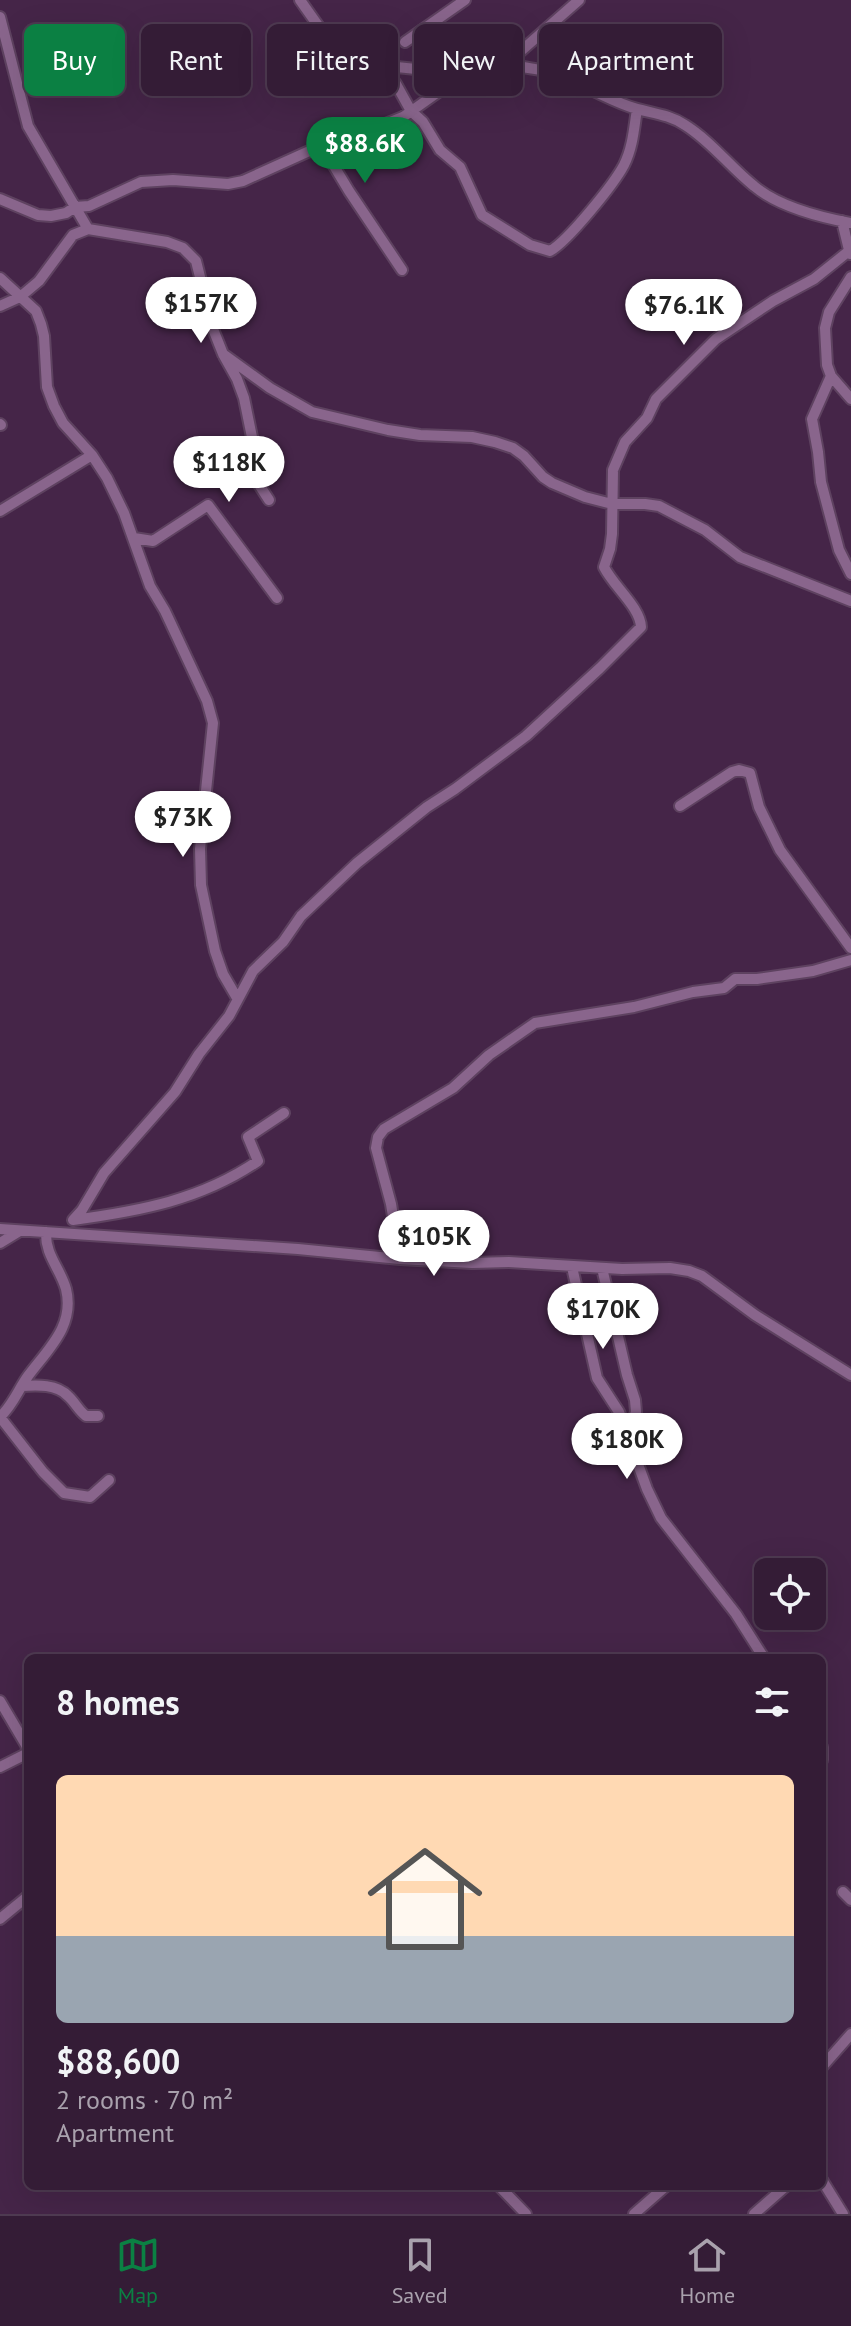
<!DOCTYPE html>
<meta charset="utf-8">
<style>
:root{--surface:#341c36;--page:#3f2942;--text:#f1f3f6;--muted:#a9a1ad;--line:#4e3a51;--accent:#0b8043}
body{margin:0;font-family:"PT Sans",sans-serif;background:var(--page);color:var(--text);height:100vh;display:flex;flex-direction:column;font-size:30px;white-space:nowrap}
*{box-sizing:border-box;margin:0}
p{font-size:26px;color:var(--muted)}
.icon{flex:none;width:44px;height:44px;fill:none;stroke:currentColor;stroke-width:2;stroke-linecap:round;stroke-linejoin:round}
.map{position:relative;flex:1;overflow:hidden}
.panel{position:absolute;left:24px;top:1654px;width:802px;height:536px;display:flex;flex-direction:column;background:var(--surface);border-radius:12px;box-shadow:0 8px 32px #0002,0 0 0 2px var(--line)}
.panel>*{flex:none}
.top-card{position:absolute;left:24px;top:24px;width:804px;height:72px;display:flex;gap:16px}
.tools{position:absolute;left:754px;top:1558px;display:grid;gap:16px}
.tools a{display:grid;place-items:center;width:72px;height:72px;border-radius:12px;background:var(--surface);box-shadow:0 8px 32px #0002,0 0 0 2px var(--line);font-size:40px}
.price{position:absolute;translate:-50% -68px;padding:0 18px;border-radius:28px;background:#fff;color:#222;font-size:26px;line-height:52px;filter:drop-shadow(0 2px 4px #0008)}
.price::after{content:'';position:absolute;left:50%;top:48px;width:24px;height:18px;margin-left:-12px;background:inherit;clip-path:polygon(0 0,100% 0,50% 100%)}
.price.current{background:var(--accent);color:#fff}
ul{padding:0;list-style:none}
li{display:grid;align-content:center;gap:16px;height:424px;padding:0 32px}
li span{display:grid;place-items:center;height:248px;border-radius:12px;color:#555}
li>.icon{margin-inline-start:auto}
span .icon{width:144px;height:144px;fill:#fffc;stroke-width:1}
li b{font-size:34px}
h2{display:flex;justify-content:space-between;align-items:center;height:96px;padding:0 32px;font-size:34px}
.chip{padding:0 28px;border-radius:12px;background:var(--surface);box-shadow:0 8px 32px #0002,0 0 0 2px var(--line);font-size:28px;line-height:72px}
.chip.current{background:var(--accent);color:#fff}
.tab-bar{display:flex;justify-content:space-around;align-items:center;height:112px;border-top:2px solid var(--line);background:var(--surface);font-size:22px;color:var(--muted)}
.tab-bar a{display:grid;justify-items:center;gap:4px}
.tab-bar .current{color:var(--accent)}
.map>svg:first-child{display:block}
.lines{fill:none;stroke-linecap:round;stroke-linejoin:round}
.minor-casing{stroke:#5e4260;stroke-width:14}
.minor{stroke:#89658c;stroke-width:10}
</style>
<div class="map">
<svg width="851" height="2214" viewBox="0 0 851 2214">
<rect width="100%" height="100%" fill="#452548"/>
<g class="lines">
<g class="minor-casing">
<path id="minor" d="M 300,0 L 334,48 L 344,57 L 355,61 L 367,61 L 387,66 L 416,69 L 450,65 L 471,69
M 0,17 L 28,126 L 88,229
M 405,42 L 465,0
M 382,65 L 396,84 L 411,111 L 423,122 L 440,150 L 460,167 L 482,215 L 530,245 L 550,251 C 568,241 614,184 624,165 C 633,147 634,128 637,109
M 505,65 L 579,0
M 313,150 L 318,148 L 328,156 L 349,191 L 402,270
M 0,199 L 38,215 L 51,216 L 66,213 L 75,207 L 89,206 L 141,182 L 173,180 L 228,184 L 243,181 L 347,134 L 383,125 L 403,117 L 482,61 C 510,66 540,67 566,78 C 587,87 606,98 628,106 C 647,113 667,113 685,125 C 712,142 730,167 754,186 C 779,207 819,217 851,223
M 842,221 L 850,254
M 851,277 L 829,312 L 825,328 L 827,365 L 831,376 L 851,399
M 0,278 L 36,311 L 41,324 L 44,336 L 47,387 L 54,406 L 63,423 L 92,455 L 107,478 L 124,513 L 150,586 L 165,611 L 207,701 L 213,723 L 200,849 L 201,885 L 215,951 L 223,974 L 237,998
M 0,306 L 20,297 L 39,281 L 73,235 L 88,229 L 167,242 L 183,248 L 196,261 L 213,329 L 223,354 L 237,379 L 244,398 L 254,447 L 249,469 L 269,500
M 223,354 L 270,388 L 312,412 L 388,430 L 420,435 L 472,437 L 495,442 L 513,448 L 524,456 L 543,477 L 552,483 L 585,497 L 612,504 L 645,504 L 659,506 L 705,530 L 740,557 L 851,601
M 831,376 L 812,419 L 818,452 L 821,482 L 839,550 L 851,574
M 0,424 L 1,425
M 0,511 L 92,455
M 134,538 L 153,541 L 208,505 L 277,598
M 680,806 L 732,772 L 739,770 L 750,773 L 759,807 L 780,850 L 851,948
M 284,1113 L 248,1137 L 258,1161 C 201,1200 140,1211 73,1220 L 82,1210 L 104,1173 L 175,1092 L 199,1054 L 229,1016 L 253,971 L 283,942 L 301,916 L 357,863 L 427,807 L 455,789 L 526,736 L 600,668 L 641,627 C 640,607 614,587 604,567 L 610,549 L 612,534 L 613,470 L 625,442 L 647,418 L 656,399 L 716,339 L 773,301 L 814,279 L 849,251
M 0,1229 L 298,1249 L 400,1259 L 472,1263 L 509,1262 L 622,1269 L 670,1268 L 689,1271 L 702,1276 L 755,1315 L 851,1375
M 0,1243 L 18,1232
M 400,1259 L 391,1204 L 376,1148 L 378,1137 L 384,1129 L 453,1088 L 489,1055 L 535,1023 L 634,1007 L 693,992 L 724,988 L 735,979 L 757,979 L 813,971 L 851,960
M 572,1267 L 597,1378 L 619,1412 L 647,1489 L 661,1518 L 736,1614 L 764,1658
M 602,1268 L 627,1375 L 635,1400 L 636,1412 L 628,1435
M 22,1386 C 37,1385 57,1384 68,1396 C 75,1402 78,1410 86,1416 L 98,1416
M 0,1417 C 13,1405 18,1390 28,1376 C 48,1349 75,1326 66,1289 C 60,1268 45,1255 46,1232
M 0,1417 L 43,1472 L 64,1493 L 90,1497 L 109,1480
M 0,1701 L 26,1745 L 28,1752
M 822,1747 L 822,1760
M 0,1767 L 28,1753
M 843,1892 L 851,1900
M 0,1919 L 28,1896
M 822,2067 L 851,2034
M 822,2180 L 843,2214
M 499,2186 L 526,2214
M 634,2214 L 666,2186
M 754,2214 L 786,2186"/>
</g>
<use href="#minor" class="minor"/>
</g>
</svg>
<div class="tools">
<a><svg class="icon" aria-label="locate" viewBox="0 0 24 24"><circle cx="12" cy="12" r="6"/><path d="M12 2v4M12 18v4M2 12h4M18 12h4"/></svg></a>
</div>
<b class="price current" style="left:365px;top:185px">$88.6K</b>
<b class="price" style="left:201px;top:345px">$157K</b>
<b class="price" style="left:684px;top:347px">$76.1K</b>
<b class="price" style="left:229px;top:504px">$118K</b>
<b class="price" style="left:183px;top:859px">$73K</b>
<b class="price" style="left:434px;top:1278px">$105K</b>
<b class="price" style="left:603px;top:1351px">$170K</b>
<b class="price" style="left:627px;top:1481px">$180K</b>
<div class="top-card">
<a class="chip current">Buy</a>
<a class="chip">Rent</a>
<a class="chip">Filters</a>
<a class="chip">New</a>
<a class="chip">Apartment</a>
</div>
<section class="panel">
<h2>8 homes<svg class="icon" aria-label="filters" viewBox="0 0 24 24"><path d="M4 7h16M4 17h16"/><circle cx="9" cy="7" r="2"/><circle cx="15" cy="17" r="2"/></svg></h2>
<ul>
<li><span style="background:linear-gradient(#ffd9b3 65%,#9aa5b1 0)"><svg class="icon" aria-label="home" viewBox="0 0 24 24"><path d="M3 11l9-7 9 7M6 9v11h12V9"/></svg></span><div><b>$88,600</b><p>2 rooms · 70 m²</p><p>Apartment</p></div></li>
</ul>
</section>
</div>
<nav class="tab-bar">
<a class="current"><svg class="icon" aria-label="map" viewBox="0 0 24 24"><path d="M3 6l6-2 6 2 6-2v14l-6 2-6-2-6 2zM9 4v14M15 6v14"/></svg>Map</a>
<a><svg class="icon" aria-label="saved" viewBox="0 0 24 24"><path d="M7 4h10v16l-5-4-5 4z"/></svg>Saved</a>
<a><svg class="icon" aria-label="home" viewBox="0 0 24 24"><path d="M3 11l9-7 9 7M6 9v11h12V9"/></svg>Home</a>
</nav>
